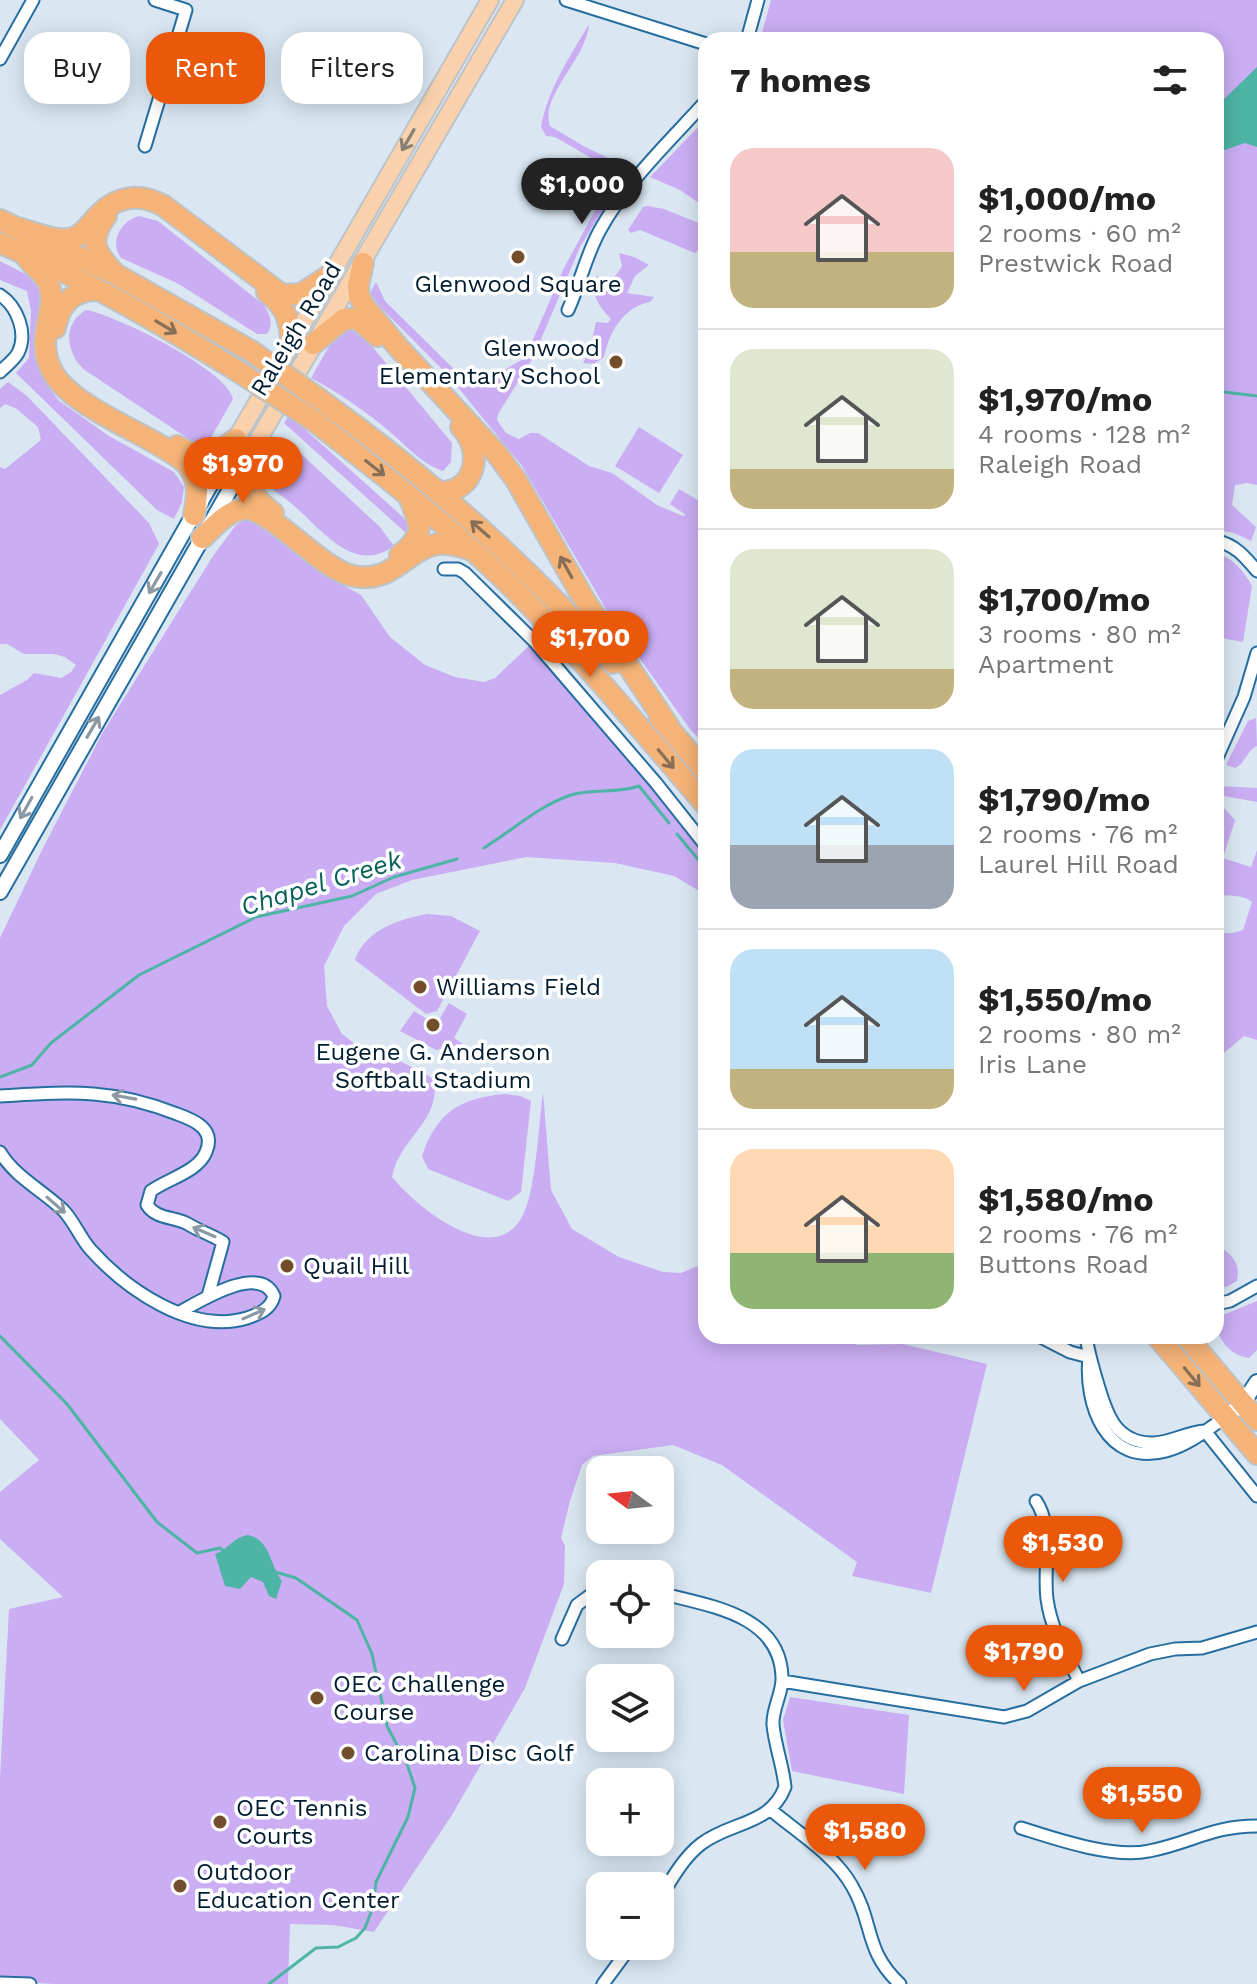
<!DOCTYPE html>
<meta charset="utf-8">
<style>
:root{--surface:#fff;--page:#f6f6f6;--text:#222;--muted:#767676;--line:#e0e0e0;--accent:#ea580c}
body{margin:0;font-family:"Work Sans",sans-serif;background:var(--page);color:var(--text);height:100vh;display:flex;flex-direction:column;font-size:30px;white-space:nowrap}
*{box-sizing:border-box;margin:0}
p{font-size:26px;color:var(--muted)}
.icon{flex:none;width:44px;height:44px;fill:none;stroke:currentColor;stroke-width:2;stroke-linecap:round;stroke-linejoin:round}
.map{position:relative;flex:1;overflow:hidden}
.sheet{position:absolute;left:698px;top:32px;width:526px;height:1312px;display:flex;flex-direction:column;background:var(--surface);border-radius:24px;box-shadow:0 4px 20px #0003}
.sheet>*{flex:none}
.guide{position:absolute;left:24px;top:32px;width:554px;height:72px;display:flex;gap:16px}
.needle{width:52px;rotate:285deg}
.controls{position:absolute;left:586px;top:1456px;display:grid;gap:16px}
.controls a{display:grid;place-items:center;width:88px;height:88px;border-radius:16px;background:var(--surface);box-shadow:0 4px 20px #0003;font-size:40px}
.price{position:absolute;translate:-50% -68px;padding:0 18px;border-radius:28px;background:var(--accent);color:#fff;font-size:26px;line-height:52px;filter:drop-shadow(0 2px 4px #0008)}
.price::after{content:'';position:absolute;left:50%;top:48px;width:24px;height:18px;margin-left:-12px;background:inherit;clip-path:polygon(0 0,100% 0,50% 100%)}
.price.selected{background:#222;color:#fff}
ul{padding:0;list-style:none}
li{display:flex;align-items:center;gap:24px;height:200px;padding:0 32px}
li+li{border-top:2px solid var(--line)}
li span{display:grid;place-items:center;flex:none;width:224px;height:160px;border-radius:24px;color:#555}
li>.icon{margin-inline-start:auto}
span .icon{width:96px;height:96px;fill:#fffc;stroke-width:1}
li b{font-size:34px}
h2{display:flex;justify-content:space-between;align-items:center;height:96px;padding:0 32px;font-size:34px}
.pill{padding:0 28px;border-radius:24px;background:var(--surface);box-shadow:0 4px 20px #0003;font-size:28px;line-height:72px}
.pill.selected{background:var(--accent);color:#fff}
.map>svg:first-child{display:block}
.green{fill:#caadf3}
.water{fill:#4db4a6}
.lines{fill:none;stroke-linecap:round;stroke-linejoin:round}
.stream{stroke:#4db4a6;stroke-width:3}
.street-casing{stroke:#276ea0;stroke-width:15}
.secondary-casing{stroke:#276ea0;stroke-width:18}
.primary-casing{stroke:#bdc4c9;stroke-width:20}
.highway-casing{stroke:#bdc4c9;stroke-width:24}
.street{stroke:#fff;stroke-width:11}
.secondary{stroke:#fff;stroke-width:14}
.primary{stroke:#f9d1ad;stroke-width:16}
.highway{stroke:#f5b377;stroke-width:20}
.highway-bridge-casing{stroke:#bdc4c9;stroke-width:24;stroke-linecap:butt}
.highway-bridge{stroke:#f5b377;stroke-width:20}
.oneway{stroke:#898075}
.oneway2{stroke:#876f57}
.oneway3{stroke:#8c99a2}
.poi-dot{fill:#744e2a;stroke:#fff;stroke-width:3}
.labels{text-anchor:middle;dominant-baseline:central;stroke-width:7;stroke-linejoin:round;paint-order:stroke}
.poi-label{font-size:24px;fill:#001c30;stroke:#fff;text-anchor:start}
.street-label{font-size:24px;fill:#001c30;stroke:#fff}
.water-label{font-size:26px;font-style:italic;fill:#086259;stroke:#fff}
</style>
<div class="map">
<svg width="1257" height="1984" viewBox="0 0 1257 1984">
<rect width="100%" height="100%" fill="#dae7f2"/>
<path class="green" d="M 771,0 L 1257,0 L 1257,485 L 1247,483 L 1235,485 L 1232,505 L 1256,527 L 1251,541 L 1234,533 L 1216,529 L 1216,486 L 1223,452 L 1216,446 L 1216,40 L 760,40 Z
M 589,24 C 587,59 539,96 550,126 L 585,147 L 625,166 L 625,174 L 580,247 L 534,356 L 498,414 L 497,420 L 506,433 L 519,439 L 530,433 L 538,433 L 589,466 L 612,473 L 657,505 L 683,516 L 686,515 L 670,504 L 679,489 L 706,505 L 706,746 L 690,729 L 613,621 L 522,466 L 447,374 L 380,307 L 370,293 L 376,282 L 385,301 L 473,388 L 525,358 L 564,268 L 616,172 L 555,137 L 546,136 L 541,127 C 548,89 569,58 589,24 Z
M 706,119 L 706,208 L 680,190 L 650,177 Z
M 648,206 L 664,209 L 706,226 L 705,244 L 695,253 L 640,230 L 631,233 L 628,230 L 643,207 Z
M 139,216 L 158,221 L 264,305 C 270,315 274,324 267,334 L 257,334 L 177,283 L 121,258 C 109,242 121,221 139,216 Z
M 619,253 L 634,257 L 649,265 L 635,276 L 627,293 L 654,297 L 650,302 C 623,307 609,333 604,357 L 594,364 L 583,363 L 590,349 L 596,322 L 608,323 L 611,319 C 598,305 590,295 597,276 C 611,280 615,279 622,266 Z
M 0,261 L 37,280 L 44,301 L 34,337 L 46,383 L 58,400 L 109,436 L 174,472 L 184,487 L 182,502 L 174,519 L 157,510 L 16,373 L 29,358 L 31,311 L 27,291 L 0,280 Z
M 86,310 C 114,314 229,371 233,399 L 209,441 L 195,443 L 83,369 C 66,351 62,324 86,310 Z
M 346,328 L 359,331 L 366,339 L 452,443 L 451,462 L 443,471 C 421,464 406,445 389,431 C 365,411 338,392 311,378 L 336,334 Z
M 8,382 L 27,396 L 149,523 L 159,544 L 0,830 L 0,695 L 27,680 L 34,673 L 61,678 L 71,672 L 76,665 L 65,657 L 53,654 L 24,654 L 7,644 L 0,644 L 0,467 L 5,469 L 41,440 L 38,427 L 17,409 L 5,404 L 0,408 L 0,389 Z
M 289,415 L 403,517 L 408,525 L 407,534 L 284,423 Z
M 639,427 L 683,455 L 659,493 L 615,466 Z
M 286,440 L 380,527 L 394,546 C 353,576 321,528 292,504 C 282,495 266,488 262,474 C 258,461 277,448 286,440 Z
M 245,520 L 253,521 L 324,575 L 361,595 L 390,637 L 425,665 L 455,677 L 484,682 L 495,678 L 534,641 L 706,846 L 706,895 L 674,876 L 615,863 L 526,857 L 412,880 L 376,894 L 344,926 L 324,966 L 327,1006 L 342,1034 L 367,1053 L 400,1061 L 434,1079 C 441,1123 400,1136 392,1177 C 417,1208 495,1271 523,1215 C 536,1189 539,1122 543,1092 L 551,1190 L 572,1229 L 619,1257 L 663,1272 L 681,1273 L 698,1266 L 706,1255 L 706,1336 L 832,1336 L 858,1345 L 903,1344 L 987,1364 L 931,1593 L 852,1576 L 857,1562 L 722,1465 L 673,1445 L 593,1456 L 582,1465 L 570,1501 L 561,1538 L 565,1546 L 564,1584 L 525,1688 L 452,1815 L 374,1932 L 333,1925 L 290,1924 L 288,1984 L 55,1984 L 0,1981 L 0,1778 L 9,1609 L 63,1597 L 0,1539 L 0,1492 L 39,1460 L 0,1419 L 0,938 L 42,850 L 103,732 L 213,556 L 236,525 Z
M 1216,553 C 1232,557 1245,572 1252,586 L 1243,642 L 1216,637 L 1216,603 L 1219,602 L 1216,587 Z
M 1256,718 L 1257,746 C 1247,750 1246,763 1235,768 L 1226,765 L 1248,721 Z
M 1216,786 L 1257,788 L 1257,802 L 1218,795 L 1216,794 Z
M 1216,807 L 1224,808 L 1235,820 L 1223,858 L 1251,867 L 1257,850 L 1257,1040 L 1244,1036 L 1217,1059 L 1216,933 L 1233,933 L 1243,930 L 1252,902 C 1243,895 1228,895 1216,896 Z
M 428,914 L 451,916 L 480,931 L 437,1011 L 426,1014 L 355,960 C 365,930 401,918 428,914 Z
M 449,1003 L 467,1014 L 454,1038 L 463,1044 L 436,1050 L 400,1031 L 414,1011 L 427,1019 L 440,1018 Z
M 505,1094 L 520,1096 L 531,1101 L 521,1192 L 508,1201 L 428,1169 L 422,1156 C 437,1112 460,1098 505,1094 Z
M 1216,1244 C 1231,1254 1241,1261 1237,1281 L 1226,1287 L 1216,1286 Z
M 1257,1301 L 1257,1350 L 1249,1358 C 1229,1355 1216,1338 1216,1318 Z
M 790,1697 L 909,1715 L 904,1794 L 792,1771 L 783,1720 Z"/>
<path class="water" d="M 1257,67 L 1257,147 L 1245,143 L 1216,153 L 1216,107 Z
M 248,1535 C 271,1540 269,1564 282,1581 L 276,1599 L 269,1596 L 263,1582 L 251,1577 L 240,1589 L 225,1586 L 215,1554 C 228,1550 233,1537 248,1535 Z"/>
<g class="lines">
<path class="stream" d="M 1216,391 L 1257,396
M 677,834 L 706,869
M 484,848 C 513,830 538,806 571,795 C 593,788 617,794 639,786 L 669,823
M 0,1077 L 32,1065 L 51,1043 L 139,975 L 256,917 L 352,896 L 394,877 L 457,859
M 0,1336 L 67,1404 L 157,1522 L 197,1553 L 220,1548 L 225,1552
M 269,1984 L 316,1948 L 338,1947 L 356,1938 L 365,1928 L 373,1907 L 376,1882 L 408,1817 L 415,1788 L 407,1764 L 387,1726 L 372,1654 L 357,1620 L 296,1578 L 272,1571"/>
<g class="street-casing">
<path id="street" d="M 566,0 L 706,44
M 747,40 L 758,0
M 0,59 L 33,0
M 145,146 L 186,10 L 155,0
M 0,295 C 17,306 28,333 18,353 C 14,360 6,366 0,372
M 568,310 C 580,284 586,255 600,230 C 627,181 669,142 706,101
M 1216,541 C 1235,544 1246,558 1257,571
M 444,569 L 458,569 L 465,573 L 534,641 L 656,783 L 706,846
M 1216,760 L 1244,697 L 1257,653
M 0,1096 C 69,1092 111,1088 177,1114 C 194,1120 216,1129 206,1152 C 198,1172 167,1179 151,1191 L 147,1205 C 157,1220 174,1216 188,1224 C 199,1231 212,1235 223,1242 L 208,1296
M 0,1152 C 15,1177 42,1190 63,1210 C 74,1221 80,1238 91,1250 C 126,1289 191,1335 247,1318 C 259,1314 271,1309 274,1296 C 260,1263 200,1301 180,1312
M 1216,1304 L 1230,1301 L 1257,1286
M 1039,1336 L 1070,1352 L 1089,1357
M 1086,1336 C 1088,1351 1092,1364 1096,1378 C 1105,1408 1112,1442 1151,1443 C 1169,1444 1185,1432 1205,1431
M 1089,1357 C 1084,1404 1106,1467 1166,1451 C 1189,1445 1206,1430 1226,1417
M 1205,1431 L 1257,1496
M 1036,1501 C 1054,1528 1043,1568 1047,1599 C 1051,1629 1066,1655 1079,1681
M 660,1593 C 709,1606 780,1614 782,1677 C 783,1693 772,1708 773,1725 C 775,1746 783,1766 785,1787 C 770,1826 731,1821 701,1844 C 683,1858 672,1879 660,1898
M 562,1639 L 577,1605 L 600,1588
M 782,1681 L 1004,1717 L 1027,1711 L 1079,1681 L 1150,1654 L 1175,1649 L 1202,1648 L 1257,1632
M 771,1810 C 798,1833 835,1855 852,1886 C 874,1923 864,1951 900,1984
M 1021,1828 C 1056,1839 1113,1859 1149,1851 C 1191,1843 1211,1826 1257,1826
M 0,1983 L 30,1984
M 603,1984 L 631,1946"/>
</g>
<g class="secondary-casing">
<path id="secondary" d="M 0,855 L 233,445
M 0,892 L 248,458
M 1226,1417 L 1243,1403 L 1257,1382"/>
</g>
<g class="primary-casing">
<path id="primary" d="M 236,439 L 490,0
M 250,454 L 515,0"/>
</g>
<g class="highway-casing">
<path id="highway" d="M 106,216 C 87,242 96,253 115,274
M 0,220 L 115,274 L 251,351
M 18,228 C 33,232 57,243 73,238 C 84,235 89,225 96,218 C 115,196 139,192 164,206 L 282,295 L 301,294 L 330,275
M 0,243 C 83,277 160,323 236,370
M 23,252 C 30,265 46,274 49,285 C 58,312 35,336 51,369 C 69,408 152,434 186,463 C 200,479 198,495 194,515
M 363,263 L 358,286 L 359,296 L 364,306 L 398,347 L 497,454 L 516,480 L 585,601 L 669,727
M 267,292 C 285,306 290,319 291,341
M 55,328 C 60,304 72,290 97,290
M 313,344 L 344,319 L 358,319 L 377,336
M 319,399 C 426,476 526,564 613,663
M 313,420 C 380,472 447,524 508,583 C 579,653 641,730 706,805
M 177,446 C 206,462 211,457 236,439
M 250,454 C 248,484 247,494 273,513
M 439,492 C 476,493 484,450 461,427
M 202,538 C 213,528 227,511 243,509 C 269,506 321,570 353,576 C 394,584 406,549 438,544 C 449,543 459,546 469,549
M 400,555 C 426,535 421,525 409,497
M 660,718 L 706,772
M 1157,1336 L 1257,1454
M 1186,1336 L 1257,1420"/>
</g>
<use href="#street" class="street"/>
<use href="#secondary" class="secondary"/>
<use href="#primary" class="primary"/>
<use href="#highway" class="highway"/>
<g class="highway-bridge-casing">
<path id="highway-bridge" d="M 251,351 L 319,399
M 236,370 L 313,420"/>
</g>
<use href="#highway-bridge" class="highway-bridge"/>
</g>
<defs><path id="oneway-shaft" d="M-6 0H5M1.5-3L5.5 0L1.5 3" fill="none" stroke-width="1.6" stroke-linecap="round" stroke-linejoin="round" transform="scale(2)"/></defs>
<use class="oneway" href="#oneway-shaft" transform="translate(408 140) rotate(120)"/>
<g class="oneway2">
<use href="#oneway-shaft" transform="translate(166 327) rotate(31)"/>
<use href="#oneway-shaft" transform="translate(375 468) rotate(38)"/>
<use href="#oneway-shaft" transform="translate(480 529) rotate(-139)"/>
<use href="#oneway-shaft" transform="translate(566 567) rotate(-119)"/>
<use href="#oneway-shaft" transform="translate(666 759) rotate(50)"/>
<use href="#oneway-shaft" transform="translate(1192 1377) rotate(50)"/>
</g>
<g class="oneway3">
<use href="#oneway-shaft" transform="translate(155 583) rotate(120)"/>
<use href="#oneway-shaft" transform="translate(93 727) rotate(-60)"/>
<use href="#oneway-shaft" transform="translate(26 808) rotate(119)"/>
<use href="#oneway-shaft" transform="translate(124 1097) rotate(-170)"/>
<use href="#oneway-shaft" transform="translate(56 1205) rotate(41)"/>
<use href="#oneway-shaft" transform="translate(204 1232) rotate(-157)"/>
<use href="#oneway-shaft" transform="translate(254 1314) rotate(-24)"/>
</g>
<g class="poi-dot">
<circle cx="518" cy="257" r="8"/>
<circle cx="616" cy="362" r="8"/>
<circle cx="420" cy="987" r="8"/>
<circle cx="433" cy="1025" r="8"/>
<circle cx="287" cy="1266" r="8"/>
<circle cx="317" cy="1698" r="8"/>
<circle cx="348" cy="1753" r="8"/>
<circle cx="220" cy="1822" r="8"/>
<circle cx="180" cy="1886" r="8"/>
</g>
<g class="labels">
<g class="poi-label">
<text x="518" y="284" text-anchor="middle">Glenwood Square</text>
<text x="600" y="348" text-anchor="end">Glenwood<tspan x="600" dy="28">Elementary School</tspan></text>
<text x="436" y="987">Williams Field</text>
<text x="433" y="1052" text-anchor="middle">Eugene G. Anderson<tspan x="433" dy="28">Softball Stadium</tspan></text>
<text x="303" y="1266">Quail Hill</text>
<text x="333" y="1684">OEC Challenge<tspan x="333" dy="28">Course</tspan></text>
<text x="364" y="1753">Carolina Disc Golf</text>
<text x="236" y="1808">OEC Tennis<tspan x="236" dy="28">Courts</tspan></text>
<text x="196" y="1872">Outdoor<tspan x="196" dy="28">Education Center</tspan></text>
</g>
<g class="street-label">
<text transform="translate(296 329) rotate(-59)">Raleigh Road</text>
</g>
<g class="water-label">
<text transform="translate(321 883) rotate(-17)">Chapel Creek</text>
</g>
</g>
</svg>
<div class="controls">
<a><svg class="needle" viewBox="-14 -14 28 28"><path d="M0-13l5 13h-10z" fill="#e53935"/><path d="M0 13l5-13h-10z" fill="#767676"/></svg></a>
<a><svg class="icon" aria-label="locate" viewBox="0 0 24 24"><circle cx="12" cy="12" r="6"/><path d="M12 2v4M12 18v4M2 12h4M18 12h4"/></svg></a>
<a><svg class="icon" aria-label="layers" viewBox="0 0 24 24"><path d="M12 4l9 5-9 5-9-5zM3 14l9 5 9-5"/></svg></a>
<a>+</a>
<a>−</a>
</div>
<b class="price selected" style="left:582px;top:226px">$1,000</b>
<b class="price" style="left:243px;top:505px">$1,970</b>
<b class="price" style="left:590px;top:679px">$1,700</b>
<b class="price" style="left:1063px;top:1584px">$1,530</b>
<b class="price" style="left:1024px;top:1693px">$1,790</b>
<b class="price" style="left:1142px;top:1835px">$1,550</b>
<b class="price" style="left:865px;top:1872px">$1,580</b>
<div class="guide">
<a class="pill">Buy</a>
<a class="pill selected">Rent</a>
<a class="pill">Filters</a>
</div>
<section class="sheet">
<h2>7 homes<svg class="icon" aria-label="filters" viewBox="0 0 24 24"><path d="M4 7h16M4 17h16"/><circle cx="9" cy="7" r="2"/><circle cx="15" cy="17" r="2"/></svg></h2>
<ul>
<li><span style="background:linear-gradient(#f6c9c9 65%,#c2b280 0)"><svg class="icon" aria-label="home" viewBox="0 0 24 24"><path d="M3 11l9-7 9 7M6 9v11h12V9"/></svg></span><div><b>$1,000/mo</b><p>2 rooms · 60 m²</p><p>Prestwick Road</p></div></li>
<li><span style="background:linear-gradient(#dfe7d0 75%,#c2b280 0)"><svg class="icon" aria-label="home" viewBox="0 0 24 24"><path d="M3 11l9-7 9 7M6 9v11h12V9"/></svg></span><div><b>$1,970/mo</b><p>4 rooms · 128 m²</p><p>Raleigh Road</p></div></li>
<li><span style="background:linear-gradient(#dfe7d0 75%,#c2b280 0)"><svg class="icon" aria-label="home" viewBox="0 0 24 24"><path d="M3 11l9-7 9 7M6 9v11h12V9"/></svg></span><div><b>$1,700/mo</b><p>3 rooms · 80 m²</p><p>Apartment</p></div></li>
<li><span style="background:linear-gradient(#bfe0f5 60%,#9aa5b1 0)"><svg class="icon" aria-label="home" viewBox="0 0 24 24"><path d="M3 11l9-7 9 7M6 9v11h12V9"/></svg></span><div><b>$1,790/mo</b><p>2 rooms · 76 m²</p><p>Laurel Hill Road</p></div></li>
<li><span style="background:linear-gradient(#bfe0f5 75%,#c2b280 0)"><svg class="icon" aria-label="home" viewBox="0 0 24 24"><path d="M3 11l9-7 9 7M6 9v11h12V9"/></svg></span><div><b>$1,550/mo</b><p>2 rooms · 80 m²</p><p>Iris Lane</p></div></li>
<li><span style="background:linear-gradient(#ffd9b3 65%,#8fb573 0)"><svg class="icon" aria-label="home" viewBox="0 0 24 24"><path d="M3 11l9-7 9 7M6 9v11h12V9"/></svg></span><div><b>$1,580/mo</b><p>2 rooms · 76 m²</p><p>Buttons Road</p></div></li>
</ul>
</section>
</div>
